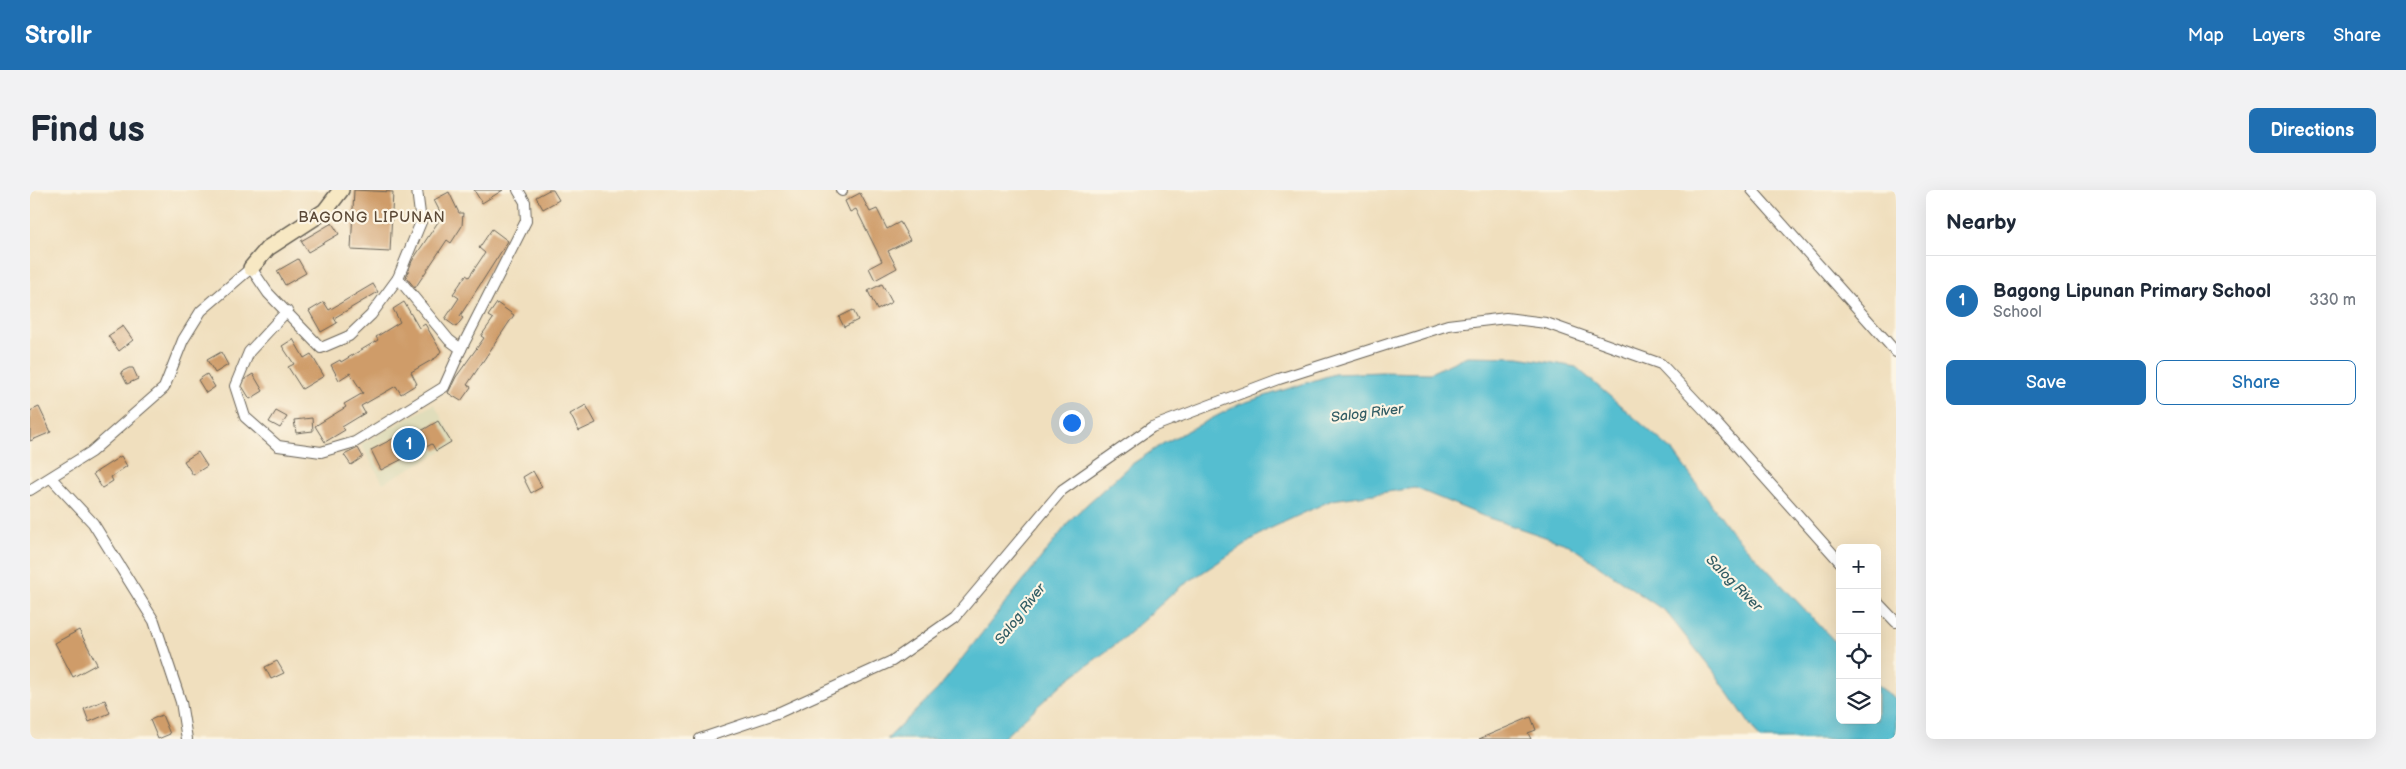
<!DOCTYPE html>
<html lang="en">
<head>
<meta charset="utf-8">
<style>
  :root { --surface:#fff; --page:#f2f2f3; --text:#1f2937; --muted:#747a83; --line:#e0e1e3; --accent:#1f6fb2 }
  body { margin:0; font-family:"Balsamiq Sans",sans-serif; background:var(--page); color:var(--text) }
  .controls { position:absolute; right:15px; bottom:15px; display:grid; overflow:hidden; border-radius:8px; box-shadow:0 5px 20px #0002 }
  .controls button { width:45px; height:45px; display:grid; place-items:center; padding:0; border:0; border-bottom:1px solid var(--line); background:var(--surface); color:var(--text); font:25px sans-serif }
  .you { position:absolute; left:1041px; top:232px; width:18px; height:18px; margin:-12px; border:4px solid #fff; border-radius:50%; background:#1a73e8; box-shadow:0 0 0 8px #1a73e833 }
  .badge { display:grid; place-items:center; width:32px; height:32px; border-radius:50%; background:var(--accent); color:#fff; font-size:16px; font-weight:700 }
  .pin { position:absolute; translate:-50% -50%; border:2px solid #fff; box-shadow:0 1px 5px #0006 }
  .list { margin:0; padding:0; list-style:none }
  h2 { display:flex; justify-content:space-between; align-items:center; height:65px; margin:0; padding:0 20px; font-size:21px }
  h2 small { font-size:16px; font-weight:400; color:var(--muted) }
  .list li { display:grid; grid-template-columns:32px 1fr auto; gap:15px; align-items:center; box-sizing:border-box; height:90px; padding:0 20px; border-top:1px solid var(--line) }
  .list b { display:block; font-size:19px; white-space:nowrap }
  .list p { margin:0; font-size:16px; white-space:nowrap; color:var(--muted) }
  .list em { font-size:16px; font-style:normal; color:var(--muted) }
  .actions { display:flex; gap:10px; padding:15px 20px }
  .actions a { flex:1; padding:11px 0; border:1px solid var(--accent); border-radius:8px; text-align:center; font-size:18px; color:var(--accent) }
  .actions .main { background:var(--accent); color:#fff }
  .icon { flex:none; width:28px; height:28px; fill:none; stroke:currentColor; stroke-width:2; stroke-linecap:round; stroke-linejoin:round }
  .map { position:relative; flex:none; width:1866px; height:549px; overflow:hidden; border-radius:8px }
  header { display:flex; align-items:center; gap:30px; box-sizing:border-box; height:70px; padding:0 25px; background:var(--accent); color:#fff }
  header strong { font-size:24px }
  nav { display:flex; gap:28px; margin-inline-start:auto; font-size:18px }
  .intro { display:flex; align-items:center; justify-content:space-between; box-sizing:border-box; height:120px; padding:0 30px }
  h1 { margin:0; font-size:35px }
  .button { padding:12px 22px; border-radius:8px; background:var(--accent); color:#fff; font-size:18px; font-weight:700 }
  main { display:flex; gap:30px; padding:0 30px }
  aside { flex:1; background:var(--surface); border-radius:8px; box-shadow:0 5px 20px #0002 }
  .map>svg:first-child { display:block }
  .built { fill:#e0ddbb }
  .water { fill:#54bed0; stroke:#386d76 }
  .building { fill:#cf9c69 }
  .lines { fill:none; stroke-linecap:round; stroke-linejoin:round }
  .street-casing { stroke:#666055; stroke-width:12 }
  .secondary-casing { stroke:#666055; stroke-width:18 }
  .street { stroke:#fff; stroke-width:10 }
  .secondary { stroke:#f7e8c3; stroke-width:15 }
  .labels { text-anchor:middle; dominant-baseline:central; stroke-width:4.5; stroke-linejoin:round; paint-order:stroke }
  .water-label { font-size:14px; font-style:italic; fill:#325d64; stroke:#fcf5e5 }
  .quarter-label { font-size:15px; letter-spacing:1px; fill:#5b4937; stroke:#fcf5e5 }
</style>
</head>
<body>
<header>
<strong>Strollr</strong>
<nav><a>Map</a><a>Layers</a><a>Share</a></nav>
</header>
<div class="intro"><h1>Find us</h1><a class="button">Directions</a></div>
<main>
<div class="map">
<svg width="1866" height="549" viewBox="0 0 1866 549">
  <rect width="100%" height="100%" fill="#fcf5e5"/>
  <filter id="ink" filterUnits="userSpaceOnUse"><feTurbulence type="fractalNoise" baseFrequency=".02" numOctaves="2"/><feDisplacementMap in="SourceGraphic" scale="10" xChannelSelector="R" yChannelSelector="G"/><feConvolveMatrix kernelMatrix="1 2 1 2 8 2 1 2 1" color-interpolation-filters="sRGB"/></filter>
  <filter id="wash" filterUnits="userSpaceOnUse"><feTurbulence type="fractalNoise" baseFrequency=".0096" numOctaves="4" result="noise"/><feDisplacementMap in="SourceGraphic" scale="20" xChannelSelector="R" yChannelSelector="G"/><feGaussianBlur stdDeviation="1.12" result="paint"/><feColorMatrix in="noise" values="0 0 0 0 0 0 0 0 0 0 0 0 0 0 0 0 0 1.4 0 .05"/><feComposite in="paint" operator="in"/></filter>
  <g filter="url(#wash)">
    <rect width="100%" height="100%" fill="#f0dfbe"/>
    <path class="built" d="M 404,214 L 426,253 L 353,293 L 331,254 Z"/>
    <path class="water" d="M 1437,166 L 1489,167 L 1546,177 L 1643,261 L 1699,339 L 1810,457 L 1810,530 L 1847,530 L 1847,495 L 1866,509 L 1866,549 L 1730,549 L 1684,482 L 1636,422 L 1539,355 L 1453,326 L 1385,298 L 1302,310 L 1237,340 L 1149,398 L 1089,452 L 1033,493 L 972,549 L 857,549 L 908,499 L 1043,327 L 1099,276 L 1134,253 L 1210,214 L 1304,184 L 1351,182 L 1400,183 Z"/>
    <g id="blocks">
      <g class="building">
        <path d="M 324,0 L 363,2 L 360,62 L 321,60 Z"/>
        <path d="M 444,0 L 473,0 L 452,13 Z"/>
        <path d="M 519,0 L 523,0 L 529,10 L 513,19 L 506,7 Z"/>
        <path d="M 419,2 L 429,23 L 433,23 L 432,36 L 421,53 L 417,50 L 385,98 L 376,87 L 382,71 L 412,26 L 404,10 Z"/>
        <path d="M 830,3 L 840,22 L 847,19 L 857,39 L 870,32 L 880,50 L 858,61 L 867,78 L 845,90 L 839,78 L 852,71 L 826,19 L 820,22 L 815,11 Z"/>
        <path d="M 302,33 L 309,44 L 278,62 L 271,51 Z"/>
        <path d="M 462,39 L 478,51 L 430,126 L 433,128 L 426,137 L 415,129 L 429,108 L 423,104 L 436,85 L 439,87 L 455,63 L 449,58 Z"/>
        <path d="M 268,69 L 276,83 L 255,95 L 247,81 Z"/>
        <path d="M 343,94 L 348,102 L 304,128 L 307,133 L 291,142 L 279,121 L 294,112 L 299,120 Z"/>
        <path d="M 852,94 L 862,112 L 847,120 L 838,101 Z"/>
        <path d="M 374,112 L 389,138 L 395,134 L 411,161 L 407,167 L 381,182 L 387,194 L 371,204 L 366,196 L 331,216 L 335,223 L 312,237 L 315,240 L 295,252 L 285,236 L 316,217 L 314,214 L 333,203 L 320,183 L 309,190 L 301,175 L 310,170 L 311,172 L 348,150 L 346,147 L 370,132 L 363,119 Z"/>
        <path d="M 467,113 L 484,125 L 437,195 L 441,197 L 431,211 L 418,203 L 426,187 L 454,148 L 451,146 L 463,129 L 458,126 Z"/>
        <path d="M 823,120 L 828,130 L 814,137 L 809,127 Z"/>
        <path d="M 93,136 L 103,150 L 89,161 L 78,146 Z"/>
        <path d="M 263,149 L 274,168 L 281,164 L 294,186 L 272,199 L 258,177 L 264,174 L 252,156 Z"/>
        <path d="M 191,162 L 198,175 L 185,183 L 177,170 Z"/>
        <path d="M 99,178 L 103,178 L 108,189 L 97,194 L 91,182 Z"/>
        <path d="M 177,184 L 185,197 L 176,203 L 168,190 Z"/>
        <path d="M 223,184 L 233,201 L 220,209 L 212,196 L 215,189 Z"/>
        <path d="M 556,215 L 566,233 L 549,241 L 540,224 Z"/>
        <path d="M 9,217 L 21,242 L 0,251 L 0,221 Z"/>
        <path d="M 246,221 L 257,227 L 250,238 L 239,232 Z"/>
        <path d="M 282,228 L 283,241 L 266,243 L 264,230 Z"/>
        <path d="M 408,231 L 421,252 L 406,261 L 402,254 L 351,280 L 341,260 L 380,240 L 383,246 Z"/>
        <path d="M 328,258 L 333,267 L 321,275 L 314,265 Z"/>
        <path d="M 168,262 L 177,276 L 163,285 L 154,271 Z"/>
        <path d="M 91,266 L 97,276 L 81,287 L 83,291 L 72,298 L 63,284 Z"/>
        <path d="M 503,281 L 512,297 L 501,303 L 493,287 Z"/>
        <path d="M 49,440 L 67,474 L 43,487 L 25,453 Z"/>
        <path d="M 247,471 L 254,483 L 241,489 L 235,477 Z"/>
        <path d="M 75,510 L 80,523 L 59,532 L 54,519 Z"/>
        <path d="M 132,525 L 140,544 L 128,549 L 120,530 Z"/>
        <path d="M 1501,527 L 1506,540 L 1498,543 L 1501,549 L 1449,549 Z"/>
      </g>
    </g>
  </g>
  <g filter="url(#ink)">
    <use href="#blocks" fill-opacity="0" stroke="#666055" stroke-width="1"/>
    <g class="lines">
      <g class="street-casing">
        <g id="street">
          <path d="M 811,0 L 812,1"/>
          <path d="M 1722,0 L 1866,162"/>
          <path d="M 368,88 L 391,32 L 387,0"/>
          <path d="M 257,121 L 219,162 L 205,196 L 215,227 L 248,256 L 291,262 L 325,252 L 414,197 L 431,159"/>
          <path d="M 21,288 L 63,333 L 124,431 L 151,512 L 157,549"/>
          <path d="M 0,300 L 61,262 L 134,198 L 153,150 L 171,121 L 221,78 L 238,103 L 291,158 L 319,146 L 341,125 L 368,88 L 419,150 L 431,159 L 496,31 L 495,12 L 488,0"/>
          <path d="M 1847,412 L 1866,432"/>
          <path d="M 670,549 L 750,522 L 862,471 L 925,427 L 1032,300 L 1122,237 L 1249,189 L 1418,135 L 1476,128 L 1516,133 L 1631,174 L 1679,225 L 1810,372"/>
        </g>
      </g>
      <g class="secondary-casing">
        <path id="secondary" d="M 221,78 L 238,58 L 295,21 L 311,0"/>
      </g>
      <use href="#street" class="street"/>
      <use href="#secondary" class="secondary"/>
    </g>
  </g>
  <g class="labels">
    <g class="water-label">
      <text transform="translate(1337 223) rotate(-7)">Salog River</text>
      <text transform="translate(1704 393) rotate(45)">Salog River</text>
      <text transform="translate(990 424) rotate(-52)">Salog River</text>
    </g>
    <g class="quarter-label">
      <text x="342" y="27">BAGONG LIPUNAN</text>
    </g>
  </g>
</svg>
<div class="controls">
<button>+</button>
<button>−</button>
<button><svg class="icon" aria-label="locate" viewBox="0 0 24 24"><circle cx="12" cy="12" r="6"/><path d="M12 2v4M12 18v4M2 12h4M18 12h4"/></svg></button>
<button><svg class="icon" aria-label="layers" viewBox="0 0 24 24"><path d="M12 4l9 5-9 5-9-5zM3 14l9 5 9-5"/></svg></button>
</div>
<div class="you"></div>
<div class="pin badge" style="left:379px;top:254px">1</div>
</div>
<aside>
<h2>Nearby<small></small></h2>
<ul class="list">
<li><span class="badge">1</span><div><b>Bagong Lipunan Primary School</b><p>School</p></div><em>330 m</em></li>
</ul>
<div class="actions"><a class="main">Save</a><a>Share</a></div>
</aside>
</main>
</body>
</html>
